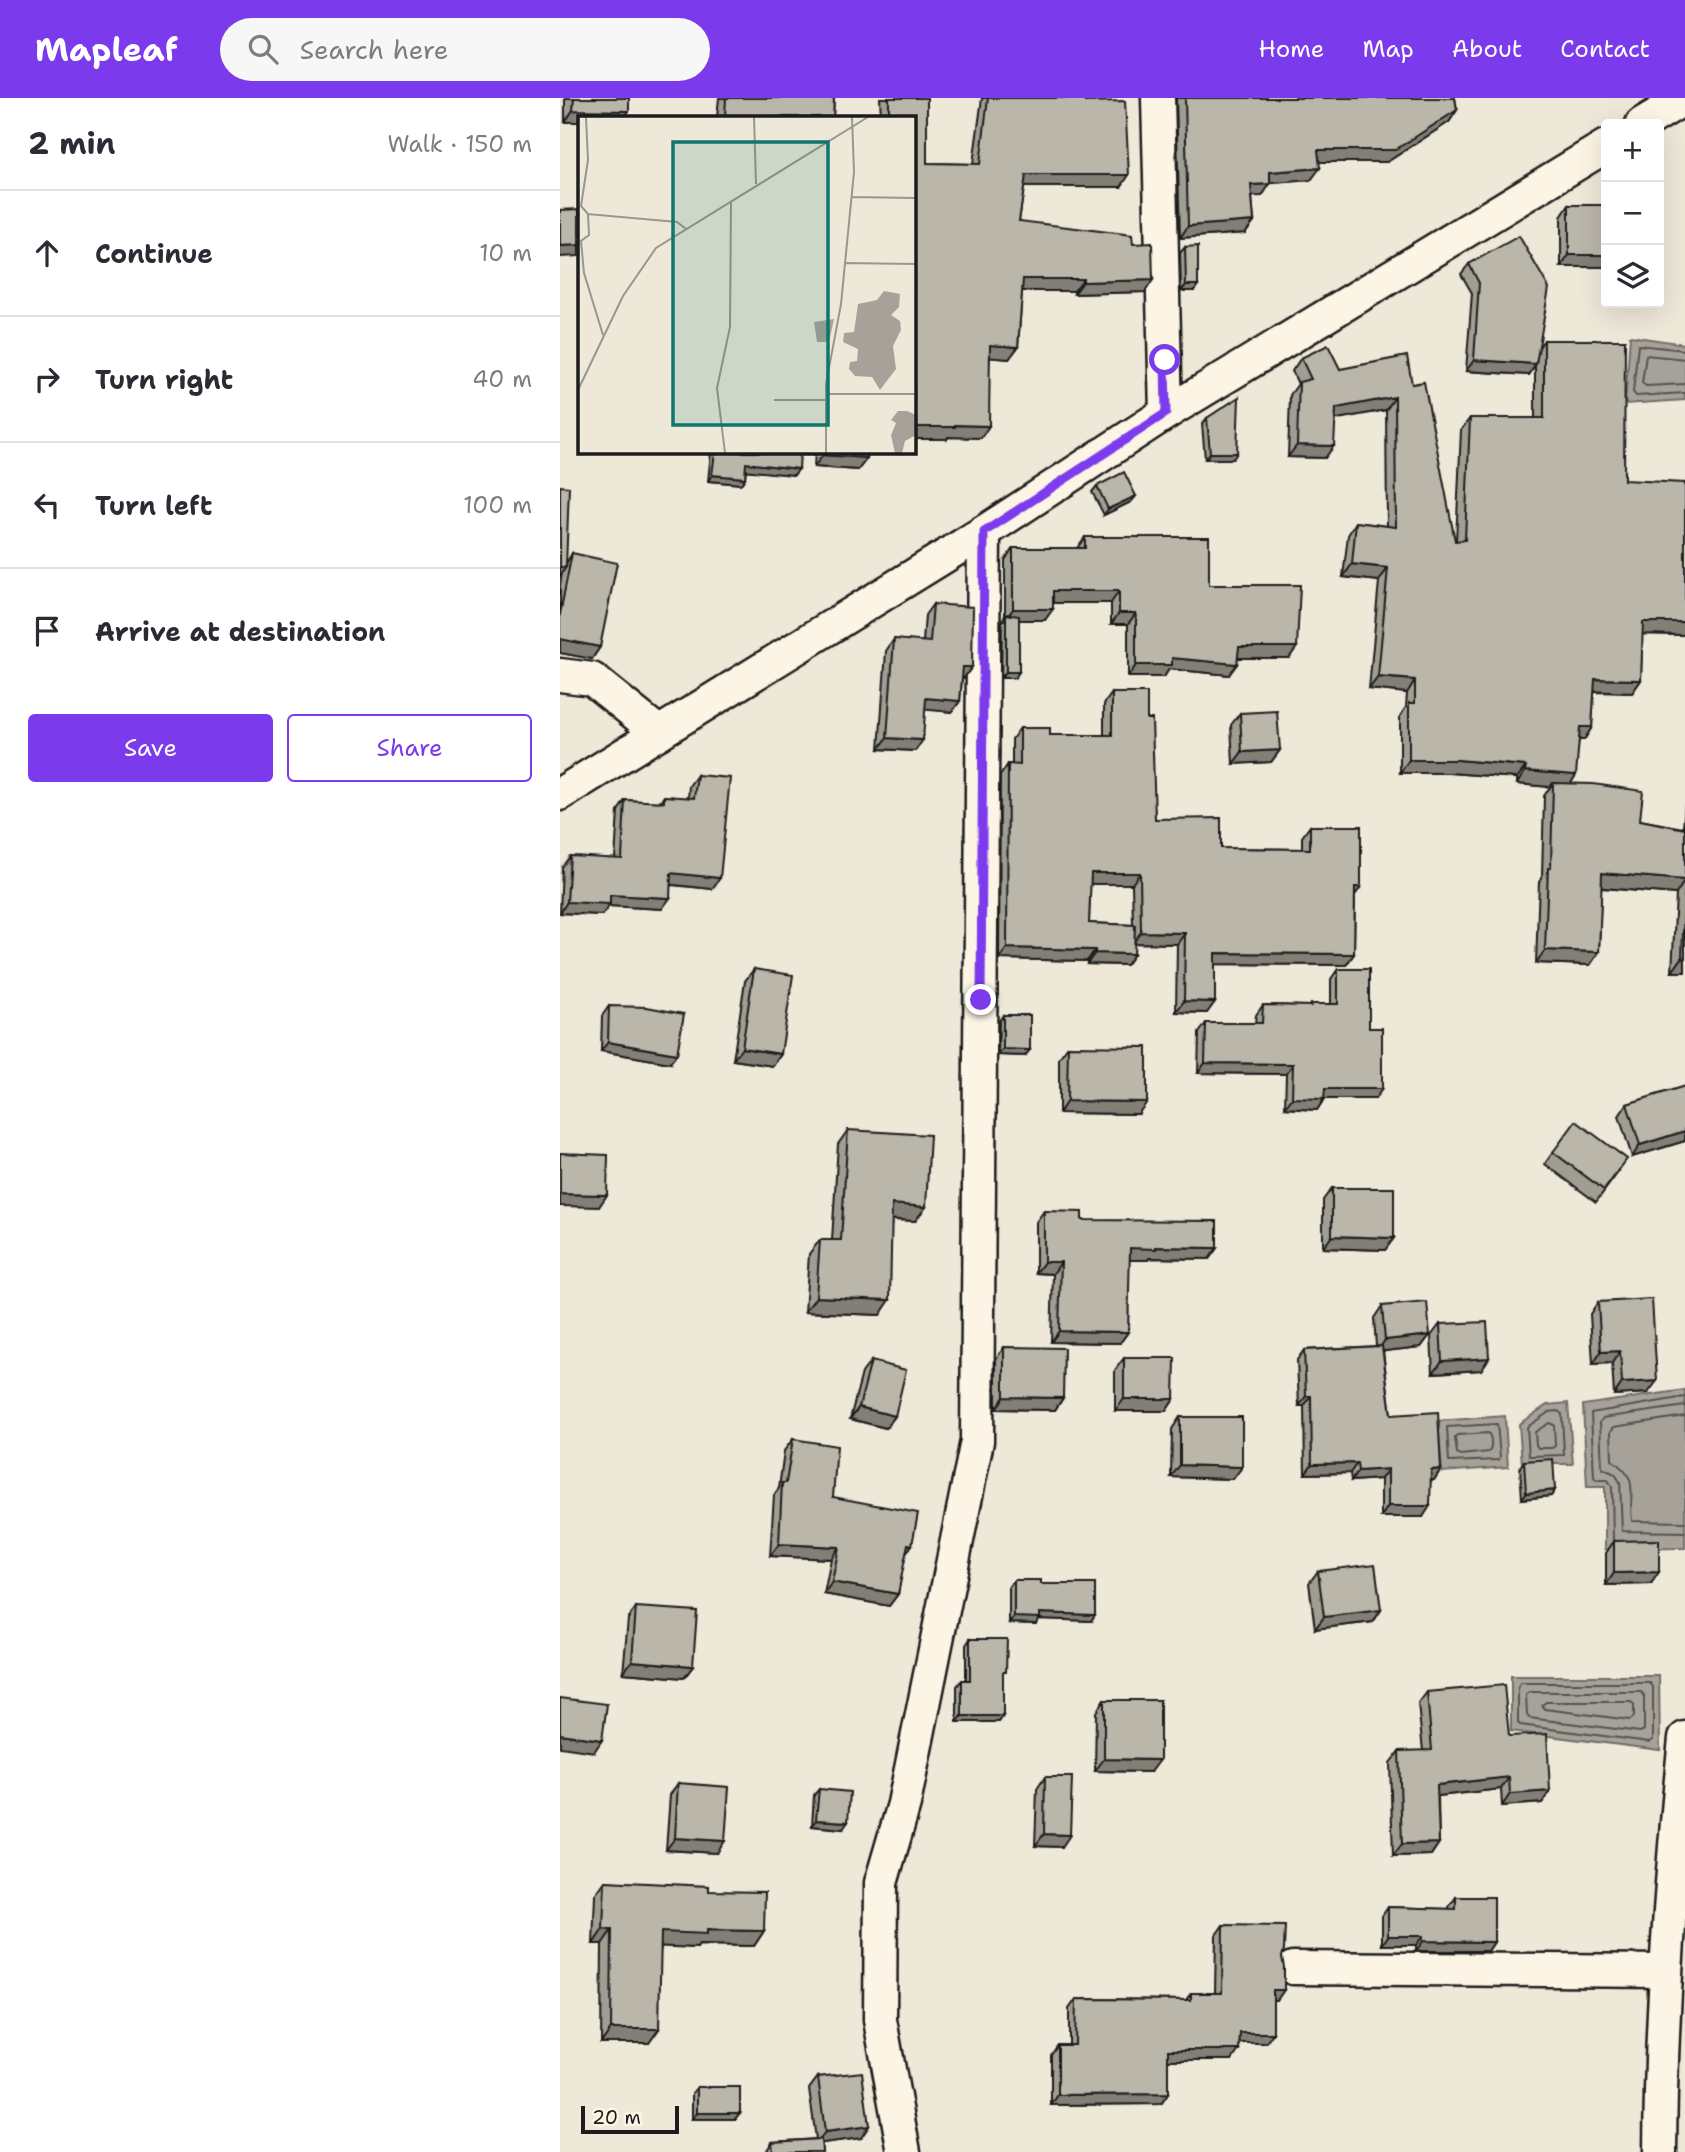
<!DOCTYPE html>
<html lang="en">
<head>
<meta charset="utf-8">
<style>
  :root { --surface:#fff; --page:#f7f7f7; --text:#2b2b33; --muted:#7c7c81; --line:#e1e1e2; --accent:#7c3aed }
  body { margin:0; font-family:"Shantell Sans",sans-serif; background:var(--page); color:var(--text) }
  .controls { position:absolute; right:21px; top:21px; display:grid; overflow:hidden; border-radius:7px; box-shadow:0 7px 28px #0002 }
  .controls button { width:63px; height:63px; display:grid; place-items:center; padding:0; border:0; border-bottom:2px solid var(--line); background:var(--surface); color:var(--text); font:35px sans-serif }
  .scale { position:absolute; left:21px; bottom:18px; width:98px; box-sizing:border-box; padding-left:7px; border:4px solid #1c1c1c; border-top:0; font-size:19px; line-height:24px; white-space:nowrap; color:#1c1c1c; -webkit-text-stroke:5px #fcf5e5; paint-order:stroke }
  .stop { position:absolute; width:21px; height:21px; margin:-16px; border:5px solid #7c3aed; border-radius:50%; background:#fff }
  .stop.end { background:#7c3aed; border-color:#fff; box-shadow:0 2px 7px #0008 }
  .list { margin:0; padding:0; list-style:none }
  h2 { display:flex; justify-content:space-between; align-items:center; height:91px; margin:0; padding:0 28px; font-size:30px }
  h2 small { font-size:23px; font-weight:400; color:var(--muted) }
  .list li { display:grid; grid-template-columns:46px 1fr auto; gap:21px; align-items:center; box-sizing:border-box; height:126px; padding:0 28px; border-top:2px solid var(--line) }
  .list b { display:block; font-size:26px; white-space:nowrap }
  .list em { font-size:23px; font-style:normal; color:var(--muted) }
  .actions { display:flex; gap:14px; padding:21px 28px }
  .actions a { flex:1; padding:16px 0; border:2px solid var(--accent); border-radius:7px; text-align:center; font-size:24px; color:var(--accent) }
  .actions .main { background:var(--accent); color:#fff }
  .icon { flex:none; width:38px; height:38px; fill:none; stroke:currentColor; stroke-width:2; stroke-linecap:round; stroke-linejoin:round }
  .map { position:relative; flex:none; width:1125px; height:2054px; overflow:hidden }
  header { display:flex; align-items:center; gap:42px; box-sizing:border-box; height:98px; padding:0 35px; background:var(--accent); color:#fff }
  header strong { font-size:33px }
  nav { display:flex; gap:38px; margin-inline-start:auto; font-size:24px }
  .search { width:490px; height:63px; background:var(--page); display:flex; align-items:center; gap:18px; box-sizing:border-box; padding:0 24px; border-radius:38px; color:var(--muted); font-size:26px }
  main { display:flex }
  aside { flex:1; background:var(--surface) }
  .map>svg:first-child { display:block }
  .water { fill:#a7a299; stroke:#6f6c67; stroke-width:2 }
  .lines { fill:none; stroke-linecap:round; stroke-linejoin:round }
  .shore { stroke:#54524e; stroke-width:2 }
  .minor-casing { stroke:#1c1c1c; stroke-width:37 }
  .minor { stroke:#fcf5e5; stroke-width:32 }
  .wall { fill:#a09d92; stroke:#1c1c1c; stroke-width:2; fill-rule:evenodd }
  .shaded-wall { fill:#827f77; stroke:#1c1c1c; stroke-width:2 }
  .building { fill:#bab6aa; stroke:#1c1c1c; stroke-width:2 }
  .route { stroke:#7c3aed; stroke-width:9 }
  .inset-road { fill:none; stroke:#9a968d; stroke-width:2 }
  .view { fill:#0f766e; fill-opacity:0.15; stroke:#0f766e; stroke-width:3.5 }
  .inset-edge { fill:none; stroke:#1c1c1c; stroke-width:3.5 }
</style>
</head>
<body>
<header>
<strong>Mapleaf</strong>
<div class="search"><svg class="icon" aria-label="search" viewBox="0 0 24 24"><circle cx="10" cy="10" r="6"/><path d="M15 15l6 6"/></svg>Search here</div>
<nav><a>Home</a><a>Map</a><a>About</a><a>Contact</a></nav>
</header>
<main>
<aside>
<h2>2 min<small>Walk · 150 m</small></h2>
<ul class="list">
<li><svg class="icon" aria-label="ahead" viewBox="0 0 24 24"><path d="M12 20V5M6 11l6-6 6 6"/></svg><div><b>Continue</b></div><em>10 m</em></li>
<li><svg class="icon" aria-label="right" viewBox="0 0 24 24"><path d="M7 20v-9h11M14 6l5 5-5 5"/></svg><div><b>Turn right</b></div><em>40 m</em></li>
<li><svg class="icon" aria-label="left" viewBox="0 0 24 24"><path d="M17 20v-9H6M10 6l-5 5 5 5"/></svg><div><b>Turn left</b></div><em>100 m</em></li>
<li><svg class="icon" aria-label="arrive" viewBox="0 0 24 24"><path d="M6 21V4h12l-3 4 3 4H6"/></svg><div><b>Arrive at destination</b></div></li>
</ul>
<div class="actions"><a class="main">Save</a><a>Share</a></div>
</aside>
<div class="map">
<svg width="1125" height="2054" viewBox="0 0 1125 2054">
  <rect width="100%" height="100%" fill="#eee8d9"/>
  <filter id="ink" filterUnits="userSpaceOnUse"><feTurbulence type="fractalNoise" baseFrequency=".0143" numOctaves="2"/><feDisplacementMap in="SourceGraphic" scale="14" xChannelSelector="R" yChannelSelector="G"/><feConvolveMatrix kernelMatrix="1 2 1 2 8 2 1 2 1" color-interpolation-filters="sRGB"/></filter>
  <g filter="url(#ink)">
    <g class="water">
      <path d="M 1070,238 L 1125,246 L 1125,302 L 1065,306 Z"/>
      <path d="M 1125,1292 L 1125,1450 L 1045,1451 L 1045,1389 L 1027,1389 L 1023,1307 Z"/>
      <path d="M 1008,1305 L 1013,1366 L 962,1366 L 959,1326 L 987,1307 Z"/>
      <path d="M 945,1318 L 948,1369 L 882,1374 L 878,1323 Z"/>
      <path d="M 951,1578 L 1099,1578 L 1100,1652 L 951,1633 Z"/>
    </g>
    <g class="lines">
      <g class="shore">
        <path d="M 1125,252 L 1078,247 L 1073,294 L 1076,298 L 1125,295"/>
        <path d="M 1125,261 L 1086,257 L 1082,285 L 1086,288 L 1125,286"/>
        <path d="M 1125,1308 L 1043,1320 L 1040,1324 L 1042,1370 L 1055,1376 L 1060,1384 L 1062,1433 L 1125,1434"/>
        <path d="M 998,1313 L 1002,1316 L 1004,1357 L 969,1358 L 967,1329 L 989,1314 Z"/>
        <path d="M 1125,1318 L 1054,1329 L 1051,1333 L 1052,1362 C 1081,1382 1068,1393 1072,1423 L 1125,1424"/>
        <path d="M 989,1325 L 994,1327 L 995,1348 L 992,1350 L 978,1350 L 976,1347 L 975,1334 Z"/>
        <path d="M 937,1326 L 940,1359 L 939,1362 L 889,1364 L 887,1329 Z"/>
        <path d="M 928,1335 C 932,1339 932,1350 929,1354 L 900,1357 L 897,1355 L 895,1340 L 897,1337 Z"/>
        <path d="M 1053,1442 L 1052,1389 L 1048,1382 L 1036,1382 L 1034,1379 L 1031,1315 L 1125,1299"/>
        <path d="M 961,1585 L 1090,1585 L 1093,1589 L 1093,1642 L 1089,1644 L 960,1627 L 958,1625 L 958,1589 Z"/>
        <path d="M 970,1594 L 1081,1594 L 1084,1597 L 1084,1632 L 1080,1634 L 969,1620 L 967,1617 L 966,1597 Z"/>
        <path d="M 986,1604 L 1071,1604 L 1074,1607 L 1074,1619 L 1070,1622 L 985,1611 L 982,1607 Z"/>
      </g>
      <g class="minor-casing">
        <g id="minor">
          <path d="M 598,0 L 606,315"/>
          <path d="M 1082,26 L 1125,0"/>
          <path d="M 0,577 L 32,581 L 99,635"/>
          <path d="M 0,696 L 424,434 L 606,315 L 1046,48"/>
          <path d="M 733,1870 L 1105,1873"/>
          <path d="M 344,2054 L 320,1922 L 321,1785 L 344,1706 L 417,1343 L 424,434"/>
          <path d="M 1100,2054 C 1101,1915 1111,1778 1125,1640"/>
        </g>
      </g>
      <use href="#minor" class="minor"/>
    </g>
    <g class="wall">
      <path d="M 5,0 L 69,0 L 19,19 L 19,24 L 5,24 Z"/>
      <path d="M 159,0 L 274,0 L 273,19 L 301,19 L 157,19 Z"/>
      <path d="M 320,0 L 367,0 L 367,65 L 413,66 L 422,0 L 525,0 L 525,4 L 561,89 L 464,89 L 459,123 L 573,146 L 585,194 L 514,196 L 514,193 L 462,193 L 458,249 L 449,261 L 430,259 L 421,340 L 388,339 L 387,341 L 321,19 Z"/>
      <path d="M 616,0 L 895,0 L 897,12 L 889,24 L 827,64 L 759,64 L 751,82 L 710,85 L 702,98 L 692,98 L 694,123 L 685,135 L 620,140 Z"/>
      <path d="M 1009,107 L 1046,169 L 1001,169 L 1001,119 Z"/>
      <path d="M 625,149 L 634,193 L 621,193 L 620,155 Z"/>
      <path d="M 909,166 L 979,249 L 984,242 L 1064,382 L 1125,537 L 1082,536 L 1081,582 L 1072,595 L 1034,594 L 1032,629 L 1024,642 L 1019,642 L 1010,686 L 1080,722 L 1123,730 L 1125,705 L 1125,874 L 1112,874 L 1116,796 L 1041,790 L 1039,854 L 1030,867 L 976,865 L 979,784 L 982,779 L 984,698 L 990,689 L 957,686 L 957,680 L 889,675 L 840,675 L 840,618 L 846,609 L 847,595 L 809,591 L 819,483 L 783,479 L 788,437 L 796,424 L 827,428 L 826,312 L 775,321 L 765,360 L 728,359 L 730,297 L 738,286 L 732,273 L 741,260 L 780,271 L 852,286 L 895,443 L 896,443 L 901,332 L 910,320 L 975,320 L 975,268 L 969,277 L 906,273 L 912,195 L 901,176 Z"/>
      <path d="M 647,320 L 673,361 L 645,361 L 642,326 Z"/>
      <path d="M 151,354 L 240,354 L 234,377 L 186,372 L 185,380 L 181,386 L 148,383 Z"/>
      <path d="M 255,354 L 346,354 L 345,354 L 307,355 L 307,360 L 298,372 L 254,369 Z"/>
      <path d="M 537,388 L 576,398 L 571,404 L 544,417 L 532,394 Z"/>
      <path d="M 525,439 L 649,487 L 729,560 L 678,560 L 669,577 L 609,571 L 604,579 L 568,579 L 568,526 L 551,526 L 551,505 L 493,505 L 485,522 L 459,522 L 455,580 L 441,580 L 442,523 L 445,517 L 445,462 L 453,450 L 517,450 Z"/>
      <path d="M 12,455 L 40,549 L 32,561 L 0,555 L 0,487 L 2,475 L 7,464 Z"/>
      <path d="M 373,506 L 404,580 L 402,580 L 400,603 L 392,614 L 365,611 L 355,653 L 319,651 L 326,553 L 334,541 L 363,544 L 365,517 Z"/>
      <path d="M 552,595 L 587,621 L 595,721 L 661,750 L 742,751 L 742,739 L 750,728 L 795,798 L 794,856 L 786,867 L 655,866 L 647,915 L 616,914 L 617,846 L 574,845 L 574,856 L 566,867 L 527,866 L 527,863 L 439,861 L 440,678 L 448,666 L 452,667 L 452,641 L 460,630 L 490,637 L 544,637 L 544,606 ZM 530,786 L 572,786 L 573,827 L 529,825 Z"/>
      <path d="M 680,615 L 720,652 L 711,664 L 673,666 L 671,627 Z"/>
      <path d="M 137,677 L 152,791 L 111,787 L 102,811 L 49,808 L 42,817 L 0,815 L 2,769 L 10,758 L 55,761 L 58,713 L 65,702 L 100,704 L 104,698 L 128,700 L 129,688 Z"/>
      <path d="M 194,871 L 221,956 L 213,968 L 173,962 L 185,883 Z"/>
      <path d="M 778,871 L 809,930 L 815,1001 L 764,1001 L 757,1012 L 725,1010 L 726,976 L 638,975 L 639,935 L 646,925 L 695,925 L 696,917 L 703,907 L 750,908 L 751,906 L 771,906 L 771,881 Z"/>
      <path d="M 49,908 L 110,965 L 41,953 L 42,918 Z"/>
      <path d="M 443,917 L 465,958 L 438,957 L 439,923 Z"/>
      <path d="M 508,948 L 578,1016 L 499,1015 L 499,960 Z"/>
      <path d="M 1125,988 L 1125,1043 L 1072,1059 L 1059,1018 L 1067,1006 Z"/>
      <path d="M 288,1032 L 355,1123 L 332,1122 L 320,1217 L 245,1214 L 249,1156 L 260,1142 L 272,1142 L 278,1046 Z"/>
      <path d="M 993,1054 L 1059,1073 L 1036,1104 L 985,1066 Z"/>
      <path d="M 772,1090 L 834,1140 L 825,1152 L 763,1150 L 763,1102 Z"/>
      <path d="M 484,1113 L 522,1122 L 657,1150 L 649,1161 L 589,1160 L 588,1162 L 569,1162 L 568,1234 L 560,1245 L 491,1244 L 493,1176 L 476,1175 L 476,1124 Z"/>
      <path d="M 1038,1204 L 1088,1295 L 1054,1297 L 1052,1265 L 1033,1266 L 1030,1216 Z"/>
      <path d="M 822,1208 L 870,1237 L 861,1249 L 823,1253 L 831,1317 L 881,1371 L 874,1382 L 871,1382 L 863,1419 L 821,1419 L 821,1381 L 791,1383 L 790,1375 L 745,1376 L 744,1308 L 739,1308 L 737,1262 L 744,1252 L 816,1248 L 814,1220 Z"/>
      <path d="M 880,1226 L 929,1260 L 921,1272 L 873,1275 L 871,1238 Z"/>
      <path d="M 444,1249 L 503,1300 L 495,1312 L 436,1311 L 436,1261 Z"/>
      <path d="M 564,1260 L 614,1301 L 606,1313 L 555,1313 L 555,1272 Z"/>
      <path d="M 311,1263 L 335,1318 L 326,1330 L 290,1321 L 302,1275 Z"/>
      <path d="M 620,1319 L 682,1369 L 673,1381 L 611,1379 L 612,1331 Z"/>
      <path d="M 233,1341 L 273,1399 L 345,1456 L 338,1496 L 329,1508 L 264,1496 L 271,1461 L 210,1458 L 214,1397 L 219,1390 L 224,1353 Z"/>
      <path d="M 964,1363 L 995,1392 L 991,1398 L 962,1401 L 960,1369 Z"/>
      <path d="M 1054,1443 L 1091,1486 L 1046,1487 L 1046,1455 Z"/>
      <path d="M 758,1473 L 821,1512 L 813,1524 L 755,1531 L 749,1485 Z"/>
      <path d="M 454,1482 L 481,1486 L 531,1523 L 479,1521 L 476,1526 L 449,1525 L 449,1488 Z"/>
      <path d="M 76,1509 L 133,1568 L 124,1580 L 63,1575 L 68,1521 Z"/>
      <path d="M 410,1541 L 443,1578 L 443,1618 L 439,1624 L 397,1624 L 397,1588 L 402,1582 L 406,1582 L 406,1547 Z"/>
      <path d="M 867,1594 L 949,1638 L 990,1693 L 982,1705 L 942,1708 L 941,1691 L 878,1698 L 879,1745 L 871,1757 L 833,1758 L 830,1665 L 839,1653 L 863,1653 L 858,1606 Z"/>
      <path d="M 544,1602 L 591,1674 L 535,1673 L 536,1614 Z"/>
      <path d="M 485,1679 L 502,1749 L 475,1748 L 477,1691 Z"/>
      <path d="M 118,1685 L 157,1755 L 106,1752 L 110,1697 Z"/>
      <path d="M 259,1691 L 283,1731 L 252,1728 L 254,1697 Z"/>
      <path d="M 45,1783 L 149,1793 L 204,1833 L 194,1848 L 139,1847 L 137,1850 L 101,1848 L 89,1945 L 41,1945 L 42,1846 L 33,1846 L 35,1797 Z"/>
      <path d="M 896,1799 L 934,1844 L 928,1853 L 856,1853 L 856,1847 L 822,1847 L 822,1818 L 828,1809 L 889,1811 L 889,1809 Z"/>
      <path d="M 663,1827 L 722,1859 L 717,1902 L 713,1902 L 706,1945 L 679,1945 L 672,1962 L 608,1962 L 608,1996 L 601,2006 L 491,2007 L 491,1957 L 498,1947 L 509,1947 L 509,1911 L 516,1901 L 626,1902 L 631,1895 L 655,1895 L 656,1837 Z"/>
      <path d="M 258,1979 L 301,2040 L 261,2045 L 262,2054 L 206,2054 L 212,2044 L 256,2041 L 249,1991 Z"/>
      <path d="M 137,1989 L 175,2021 L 132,2021 L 132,1995 Z"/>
    </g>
    <g class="shaded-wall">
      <path d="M 13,12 L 69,13 L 65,19 L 19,19 L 19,24 L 5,24 Z"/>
      <path d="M 897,12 L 889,24 L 827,64 L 750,64 L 758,52 Z"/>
      <path d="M 760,70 L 751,82 L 701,86 L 710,74 Z"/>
      <path d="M 466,77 L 569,77 L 561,89 L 457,89 Z"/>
      <path d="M 710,86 L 702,98 L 682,99 L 691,87 Z"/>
      <path d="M 694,123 L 685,135 L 620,140 L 628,128 Z"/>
      <path d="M 19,147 L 19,158 L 0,159 L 0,148 Z"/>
      <path d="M 1009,157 L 1046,157 L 1046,169 L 1001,169 Z"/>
      <path d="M 463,181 L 523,181 L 514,193 L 454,193 Z"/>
      <path d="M 593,182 L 585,194 L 514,196 L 523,184 Z"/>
      <path d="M 626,187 L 638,187 L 634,193 L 621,193 Z"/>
      <path d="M 430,247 L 458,249 L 449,261 L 422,259 Z"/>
      <path d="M 914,262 L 976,266 L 969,277 L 906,273 Z"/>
      <path d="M 835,299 L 826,312 L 767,323 L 776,310 Z"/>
      <path d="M 395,327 L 429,328 L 421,340 L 388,339 L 387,341 L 354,341 L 354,329 Z"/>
      <path d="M 737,347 L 774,348 L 765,360 L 728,359 Z"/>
      <path d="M 650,355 L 677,355 L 673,361 L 645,361 Z"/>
      <path d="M 263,357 L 307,360 L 298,372 L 254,369 Z"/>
      <path d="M 186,365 L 239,371 L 234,377 L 182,372 Z"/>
      <path d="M 152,377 L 185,380 L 181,386 L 148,383 Z"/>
      <path d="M 576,398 L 571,404 L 544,417 L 548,411 Z"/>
      <path d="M 792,466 L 828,470 L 819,483 L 783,479 Z"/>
      <path d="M 0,469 L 6,469 L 0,478 Z"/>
      <path d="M 493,493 L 559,493 L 551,505 L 485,505 Z"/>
      <path d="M 453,511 L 493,511 L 485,522 L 445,522 Z"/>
      <path d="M 559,515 L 576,515 L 568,526 L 551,526 Z"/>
      <path d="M 1083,524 L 1125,524 L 1125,537 L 1074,536 Z"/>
      <path d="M 0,541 L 40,549 L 32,561 L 0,555 Z"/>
      <path d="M 679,549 L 737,549 L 729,560 L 671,560 Z"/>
      <path d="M 612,560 L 677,566 L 669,577 L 609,571 L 604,579 L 568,579 L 576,567 Z"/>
      <path d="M 403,569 L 412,569 L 404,580 L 395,580 Z"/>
      <path d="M 446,574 L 459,574 L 455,580 L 441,580 Z"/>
      <path d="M 818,579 L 855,582 L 847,595 L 809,591 Z"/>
      <path d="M 1035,581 L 1081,582 L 1072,595 L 1026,593 Z"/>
      <path d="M 366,600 L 400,603 L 392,614 L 358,611 Z"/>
      <path d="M 1020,629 L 1032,629 L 1024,642 L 1011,641 Z"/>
      <path d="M 327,640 L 363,642 L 355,653 L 319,651 Z"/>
      <path d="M 720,652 L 711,664 L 673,666 L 682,654 Z"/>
      <path d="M 849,662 L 898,662 L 966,668 L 957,680 L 889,675 L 840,675 Z"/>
      <path d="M 965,673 L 1016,677 L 1008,690 L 993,685 L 990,689 L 957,686 Z"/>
      <path d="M 111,775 L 160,780 L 152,791 L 104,786 Z"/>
      <path d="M 531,775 L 580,775 L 572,786 L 523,786 Z"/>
      <path d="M 1042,775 L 1125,782 L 1116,796 L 1032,789 Z"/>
      <path d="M 795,789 L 801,789 L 793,800 Z"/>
      <path d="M 50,797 L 110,800 L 102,811 L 49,808 L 42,817 L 0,815 L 7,804 Z"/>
      <path d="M 581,834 L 625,835 L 617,846 L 573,845 Z"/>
      <path d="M 447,850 L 535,852 L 527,863 L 439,861 Z"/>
      <path d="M 985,852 L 1039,854 L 1030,867 L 976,865 Z"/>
      <path d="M 535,855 L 574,856 L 566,867 L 527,866 Z"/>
      <path d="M 655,855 L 794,856 L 786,867 L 647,866 Z"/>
      <path d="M 1122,860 L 1125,861 L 1125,874 L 1112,874 Z"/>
      <path d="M 624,903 L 655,904 L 647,915 L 616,914 Z"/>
      <path d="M 48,944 L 117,956 L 110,965 L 41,953 Z"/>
      <path d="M 182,950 L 221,956 L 213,968 L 173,962 Z"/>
      <path d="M 443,951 L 470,952 L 465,958 L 438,957 Z"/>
      <path d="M 645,965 L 733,966 L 726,976 L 638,975 Z"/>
      <path d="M 765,991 L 822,991 L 815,1001 L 764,1001 L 757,1012 L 725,1010 L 732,1000 Z"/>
      <path d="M 507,1003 L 587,1004 L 578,1016 L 499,1015 Z"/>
      <path d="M 1125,1033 L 1125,1043 L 1072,1059 L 1080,1047 Z"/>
      <path d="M 0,1096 L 47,1097 L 39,1109 L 0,1108 Z"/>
      <path d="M 332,1106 L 366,1109 L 355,1123 L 322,1121 Z"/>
      <path d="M 772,1138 L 834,1140 L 825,1152 L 763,1150 Z"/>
      <path d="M 596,1149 L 657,1150 L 649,1161 L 589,1160 L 588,1162 L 562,1162 L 570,1150 Z"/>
      <path d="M 484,1164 L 501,1164 L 493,1176 L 476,1175 Z"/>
      <path d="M 256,1199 L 330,1202 L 320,1217 L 245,1214 Z"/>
      <path d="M 499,1233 L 568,1234 L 560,1245 L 491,1244 Z"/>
      <path d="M 870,1237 L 861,1249 L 817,1254 L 825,1242 Z"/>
      <path d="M 1060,1253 L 1052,1265 L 1033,1266 L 1041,1254 Z"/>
      <path d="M 929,1260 L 921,1272 L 873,1275 L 882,1263 Z"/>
      <path d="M 1097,1283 L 1088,1295 L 1054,1297 L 1062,1285 Z"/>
      <path d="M 746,1298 L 751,1298 L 744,1308 L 739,1308 Z"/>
      <path d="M 444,1299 L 503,1300 L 495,1312 L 436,1311 Z"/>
      <path d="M 564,1301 L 614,1301 L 606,1313 L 555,1313 Z"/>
      <path d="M 299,1309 L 335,1318 L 326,1330 L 290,1321 Z"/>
      <path d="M 797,1365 L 790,1375 L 745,1376 L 752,1366 Z"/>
      <path d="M 620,1367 L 682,1369 L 673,1381 L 611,1379 Z"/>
      <path d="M 828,1371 L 821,1381 L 791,1383 L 798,1373 Z"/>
      <path d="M 881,1371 L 874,1382 L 864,1382 L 871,1372 Z"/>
      <path d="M 995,1392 L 991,1398 L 962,1401 L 966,1395 Z"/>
      <path d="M 828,1408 L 870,1408 L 863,1419 L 821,1419 Z"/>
      <path d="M 219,1446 L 279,1449 L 271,1461 L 210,1458 Z"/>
      <path d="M 348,1446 L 352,1447 L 344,1459 Z"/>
      <path d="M 1099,1474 L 1091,1486 L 1046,1487 L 1054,1475 Z"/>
      <path d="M 272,1484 L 338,1496 L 329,1508 L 264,1496 Z"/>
      <path d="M 821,1512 L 813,1524 L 755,1531 L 764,1519 Z"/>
      <path d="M 480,1515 L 535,1517 L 531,1523 L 479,1521 L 476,1526 L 449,1525 L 454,1519 Z"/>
      <path d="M 72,1563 L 133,1568 L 124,1580 L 63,1575 Z"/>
      <path d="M 402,1618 L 443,1618 L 439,1624 L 397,1624 Z"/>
      <path d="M 0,1636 L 42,1642 L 34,1654 L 0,1649 Z"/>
      <path d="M 544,1661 L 600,1662 L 591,1674 L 535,1673 Z"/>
      <path d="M 949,1679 L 941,1691 L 869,1699 L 877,1687 Z"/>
      <path d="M 990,1693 L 982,1705 L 942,1708 L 950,1696 Z"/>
      <path d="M 256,1722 L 288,1724 L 283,1731 L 252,1728 Z"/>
      <path d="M 484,1736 L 510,1737 L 502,1749 L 475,1748 Z"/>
      <path d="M 115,1740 L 165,1743 L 157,1755 L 106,1752 Z"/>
      <path d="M 879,1745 L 871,1757 L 833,1758 L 842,1746 Z"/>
      <path d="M 43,1831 L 52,1832 L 42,1846 L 33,1846 Z"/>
      <path d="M 147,1832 L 204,1833 L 194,1848 L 139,1847 L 137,1850 L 91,1848 L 101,1834 Z"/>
      <path d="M 828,1838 L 863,1838 L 856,1847 L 822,1847 Z"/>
      <path d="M 863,1843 L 934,1844 L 928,1853 L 856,1853 Z"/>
      <path d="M 713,1892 L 724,1892 L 717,1902 L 706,1902 Z"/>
      <path d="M 51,1931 L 99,1931 L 89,1945 L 41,1945 Z"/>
      <path d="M 680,1935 L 713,1935 L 706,1945 L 673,1945 Z"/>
      <path d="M 608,1952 L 679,1952 L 672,1962 L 601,1962 Z"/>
      <path d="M 608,1996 L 601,2006 L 491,2007 L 498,1997 Z"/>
      <path d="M 137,2015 L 180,2015 L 175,2021 L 132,2021 Z"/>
      <path d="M 309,2028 L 301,2040 L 256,2046 L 265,2034 Z"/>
    </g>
    <g class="building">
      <path d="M 14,0 L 69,0 L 69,13 L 13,12 Z"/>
      <path d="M 166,0 L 274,0 L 273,19 L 300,19 L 165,19 Z"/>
      <path d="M 329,0 L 367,0 L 367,65 L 420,66 L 428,0 L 525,0 L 525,4 L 565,3 L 569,77 L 466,77 L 459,123 L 572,137 L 573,146 L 592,145 L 593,182 L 523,184 L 523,181 L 463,181 L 458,249 L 430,247 L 429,328 L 395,327 L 395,329 L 354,329 L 354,19 L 329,19 Z"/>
      <path d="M 625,0 L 895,0 L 897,12 L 835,52 L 758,52 L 760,70 L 710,74 L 710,86 L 691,87 L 694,123 L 628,128 Z"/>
      <rect x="1009" y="107" width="37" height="50"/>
      <path d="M 19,111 L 19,147 L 0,148 L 0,112 Z"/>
      <path d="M 959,138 L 989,190 L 976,266 L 914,262 L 919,185 L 909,166 Z"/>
      <path d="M 638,148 L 638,187 L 626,187 L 625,149 Z"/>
      <path d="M 984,242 L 1065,242 L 1064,382 L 1125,385 L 1125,524 L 1083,524 L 1081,582 L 1035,581 L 1032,629 L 1020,629 L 1016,677 L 965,673 L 966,668 L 898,662 L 849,662 L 849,605 L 855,605 L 855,582 L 818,579 L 828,470 L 792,466 L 796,424 L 836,429 L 835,299 L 776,310 L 774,348 L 737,347 L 739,284 L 751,281 L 741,260 L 768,247 L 780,271 L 847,258 L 852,286 L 864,284 L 895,443 L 905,442 L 910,320 L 984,320 Z"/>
      <path d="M 679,299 L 677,355 L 650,355 L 647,320 Z"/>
      <path d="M 155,354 L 240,354 L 239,371 L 186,365 L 185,380 L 152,377 Z"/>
      <path d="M 263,354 L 307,354 L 307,360 L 263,357 Z"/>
      <path d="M 564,374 L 576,398 L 548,411 L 537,388 Z"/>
      <path d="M 0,388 L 9,389 L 6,469 L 0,469 Z"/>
      <path d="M 525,439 L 649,439 L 649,487 L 740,487 L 737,549 L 679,549 L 677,566 L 612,560 L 612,567 L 576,567 L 576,515 L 559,515 L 559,493 L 493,493 L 493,511 L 453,511 L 453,450 L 525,450 Z"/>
      <path d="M 12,455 L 57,465 L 40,549 L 0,541 L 0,516 Z"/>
      <path d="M 373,506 L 413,509 L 412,569 L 403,569 L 400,603 L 366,600 L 363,642 L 327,640 L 334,541 L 370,544 Z"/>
      <path d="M 446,516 L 459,518 L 459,574 L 446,574 Z"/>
      <path d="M 552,595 L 587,595 L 587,621 L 592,621 L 595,721 L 661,720 L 661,750 L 750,751 L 750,728 L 801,728 L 801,789 L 795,789 L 794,856 L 655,855 L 655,904 L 624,903 L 625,835 L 581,834 L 580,775 L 531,775 L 529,825 L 575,827 L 574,856 L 535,855 L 535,852 L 447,850 L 448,666 L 460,667 L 460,630 L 490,630 L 490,637 L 552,637 Z"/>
      <path d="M 717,613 L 720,652 L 682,654 L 680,615 Z"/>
      <path d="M 137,677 L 170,680 L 160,780 L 111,775 L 110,800 L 50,797 L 50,806 L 7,804 L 10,758 L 62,761 L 65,702 L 104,704 L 104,698 L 134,700 Z"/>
      <path d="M 993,685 L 1033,686 L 1083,693 L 1080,722 L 1125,731 L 1125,782 L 1042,775 L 1039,854 L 985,852 L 988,770 L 991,770 Z"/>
      <path d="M 1125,783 L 1125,861 L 1122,860 Z"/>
      <path d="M 194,871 L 233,877 L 221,956 L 182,950 Z"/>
      <path d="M 778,871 L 809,871 L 809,930 L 822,930 L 822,991 L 765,991 L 764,1001 L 732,1000 L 733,966 L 645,965 L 646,925 L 702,925 L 703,907 L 751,908 L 751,906 L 778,906 Z"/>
      <path d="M 49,908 L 87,909 L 124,916 L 117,956 L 48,944 Z"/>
      <path d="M 443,917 L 470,917 L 470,952 L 443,951 Z"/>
      <path d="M 508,948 L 587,949 L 587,1004 L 507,1003 Z"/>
      <path d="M 1125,988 L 1125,1033 L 1080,1047 L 1067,1006 Z"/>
      <path d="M 1016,1023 L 1067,1061 L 1044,1092 L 993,1054 Z"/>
      <path d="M 288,1032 L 370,1037 L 366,1109 L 332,1106 L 330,1202 L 256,1199 L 260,1142 L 281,1142 Z"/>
      <path d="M 0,1055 L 48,1057 L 47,1097 L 0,1096 Z"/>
      <path d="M 772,1090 L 834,1090 L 834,1140 L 772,1138 Z"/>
      <path d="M 484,1113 L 522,1114 L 522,1122 L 657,1123 L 657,1150 L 596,1149 L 596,1151 L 570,1150 L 568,1234 L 499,1233 L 501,1164 L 484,1164 Z"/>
      <path d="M 1092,1201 L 1097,1283 L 1062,1285 L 1060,1253 L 1041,1254 L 1038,1204 Z"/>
      <path d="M 867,1204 L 870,1237 L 825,1242 L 822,1208 Z"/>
      <path d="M 927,1224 L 929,1260 L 882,1263 L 880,1226 Z"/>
      <path d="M 822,1248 L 831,1317 L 878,1314 L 881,1371 L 871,1372 L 870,1408 L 828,1408 L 828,1371 L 798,1373 L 797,1365 L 752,1366 L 751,1298 L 746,1298 L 744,1252 Z"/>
      <path d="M 444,1249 L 504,1250 L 503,1300 L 444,1299 Z"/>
      <path d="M 564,1260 L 615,1260 L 614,1301 L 564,1301 Z"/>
      <path d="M 311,1263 L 346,1272 L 335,1318 L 299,1309 Z"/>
      <path d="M 620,1319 L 682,1319 L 682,1369 L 620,1367 Z"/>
      <path d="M 233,1341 L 277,1348 L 273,1399 L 358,1415 L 352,1447 L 348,1446 L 338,1496 L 272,1484 L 279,1449 L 219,1446 L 222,1385 L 226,1385 Z"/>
      <path d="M 993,1361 L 995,1392 L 966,1395 L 964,1363 Z"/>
      <path d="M 1099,1442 L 1099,1474 L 1054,1475 L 1054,1443 Z"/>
      <path d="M 815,1466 L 821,1512 L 764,1519 L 758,1473 Z"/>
      <path d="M 454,1482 L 481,1482 L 481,1486 L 535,1486 L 535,1517 L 480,1515 L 480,1520 L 454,1519 Z"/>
      <path d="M 76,1509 L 137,1513 L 133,1568 L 72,1563 Z"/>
      <path d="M 410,1541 L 447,1541 L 446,1574 L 443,1574 L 443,1618 L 402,1618 L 402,1582 L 410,1582 Z"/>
      <path d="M 944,1587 L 949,1638 L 987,1636 L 990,1693 L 950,1696 L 949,1679 L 877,1687 L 879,1745 L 842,1746 L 839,1653 L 872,1652 L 867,1594 Z"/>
      <path d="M 0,1600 L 47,1606 L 42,1642 L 0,1636 Z"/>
      <path d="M 544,1602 L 600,1602 L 600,1662 L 544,1661 Z"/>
      <path d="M 485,1679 L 512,1679 L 510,1737 L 484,1736 Z"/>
      <path d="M 118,1685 L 169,1689 L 165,1743 L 115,1740 Z"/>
      <path d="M 259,1691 L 290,1694 L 288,1724 L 256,1722 Z"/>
      <path d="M 45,1783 L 149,1788 L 149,1793 L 205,1794 L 204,1833 L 147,1832 L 147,1836 L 101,1834 L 99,1931 L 51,1931 L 52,1832 L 43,1831 Z"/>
      <path d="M 896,1799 L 934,1799 L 934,1844 L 863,1843 L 863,1838 L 828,1838 L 828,1809 L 896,1811 Z"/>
      <path d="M 663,1827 L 725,1828 L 724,1851 L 722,1859 L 724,1869 L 724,1892 L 713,1892 L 713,1935 L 680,1935 L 679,1952 L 608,1952 L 608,1996 L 498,1997 L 498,1947 L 515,1947 L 516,1901 L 631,1902 L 631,1895 L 662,1895 Z"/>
      <path d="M 302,1974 L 309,2028 L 265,2034 L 258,1979 Z"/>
      <rect x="137" y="1989" width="43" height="26"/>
      <path d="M 261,2041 L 262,2054 L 213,2054 L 212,2044 Z"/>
    </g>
  </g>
  <g class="lines" filter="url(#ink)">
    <path class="route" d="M 421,902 L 424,434 L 606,315 L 605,262"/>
  </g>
  <g transform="translate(18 18)">
    <rect width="338" height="338" fill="#eee8d9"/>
    <path d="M 306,175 L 322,178 L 321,191 L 313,199 L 322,205 L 323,214 L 315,230 L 318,253 L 302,274 L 294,261 L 277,260 L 271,253 L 272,246 L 279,245 L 280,233 L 265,226 L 266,217 L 276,216 L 280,188 L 299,184 ZM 256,203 L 251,226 L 239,226 L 236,206 ZM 329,295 L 338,299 L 338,319 L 327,325 L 324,337 L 317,337 L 313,319 L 318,307 L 313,304 L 320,295 Z" fill="#a7a299"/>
    <path class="inset-road" d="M 8,1 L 10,44 L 3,90 L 10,98M 176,1 L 178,68M 273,81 L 338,82M 266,147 L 338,148M 25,219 L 6,157 L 3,125 L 11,119 L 10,98 L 99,106 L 108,113M 0,274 L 45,180 L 78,132 L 290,1M 247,278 L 338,278M 196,284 L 247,284M 147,337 L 139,272 L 152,211 L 153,86M 248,337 L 248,268 L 263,188 L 276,56 L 274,1"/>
    <path class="view" d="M 95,26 L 250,26 L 250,309 L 95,309 Z"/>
    <rect width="338" height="338" class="inset-edge"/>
  </g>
</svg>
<div class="controls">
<button>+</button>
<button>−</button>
<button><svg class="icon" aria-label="layers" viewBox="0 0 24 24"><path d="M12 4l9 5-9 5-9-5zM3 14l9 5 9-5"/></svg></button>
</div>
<div class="scale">20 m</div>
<div class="stop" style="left:605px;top:262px"></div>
<div class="stop end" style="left:421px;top:902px"></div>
</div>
</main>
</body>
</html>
